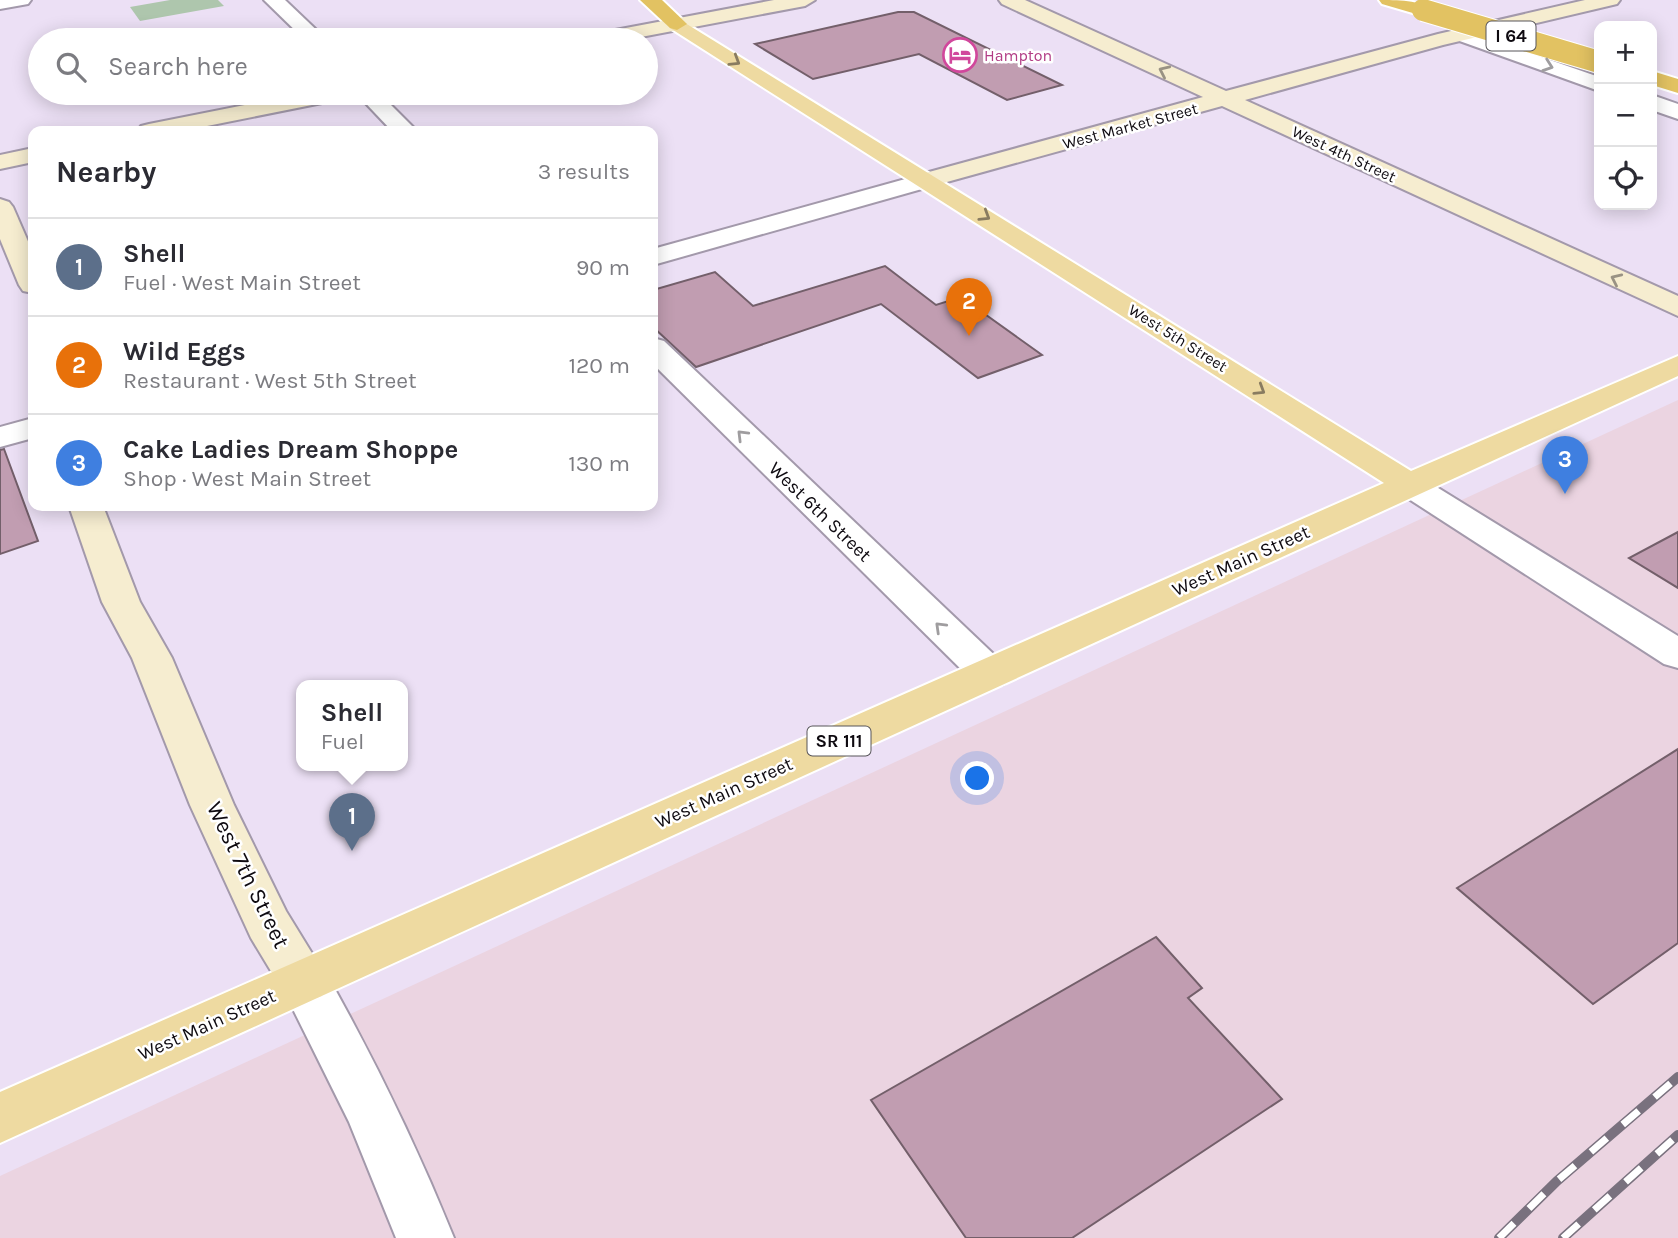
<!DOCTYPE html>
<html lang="en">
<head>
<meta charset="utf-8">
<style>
  :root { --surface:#fff; --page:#f7f7f7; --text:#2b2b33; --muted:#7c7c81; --line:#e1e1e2; --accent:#0f766e }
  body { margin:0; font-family:Karla,sans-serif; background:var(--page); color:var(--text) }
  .controls { position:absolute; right:21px; top:21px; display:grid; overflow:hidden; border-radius:14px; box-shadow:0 4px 18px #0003 }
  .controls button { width:63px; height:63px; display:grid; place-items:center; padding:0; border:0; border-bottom:2px solid var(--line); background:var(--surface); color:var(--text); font:35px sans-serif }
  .you { position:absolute; left:978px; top:779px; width:24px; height:24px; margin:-18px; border:5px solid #fff; border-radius:50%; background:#1a73e8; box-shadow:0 0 0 10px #1a73e833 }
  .badge { display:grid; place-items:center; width:46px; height:46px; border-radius:50%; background:var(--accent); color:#fff; font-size:23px; font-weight:700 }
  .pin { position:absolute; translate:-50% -58px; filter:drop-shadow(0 2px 4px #0008) }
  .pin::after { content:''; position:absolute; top:37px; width:24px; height:21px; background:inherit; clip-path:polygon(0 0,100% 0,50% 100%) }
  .popup { position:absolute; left:296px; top:680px; width:112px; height:91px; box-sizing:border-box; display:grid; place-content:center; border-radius:14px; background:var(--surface); filter:drop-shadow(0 2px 5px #0005); font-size:23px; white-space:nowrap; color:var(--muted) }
  .popup b { font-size:26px; color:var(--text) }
  .popup::after { content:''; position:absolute; left:50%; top:100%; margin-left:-14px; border:14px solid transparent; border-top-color:var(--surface) }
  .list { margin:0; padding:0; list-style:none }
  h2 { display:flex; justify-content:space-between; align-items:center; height:91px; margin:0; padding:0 28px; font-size:30px }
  h2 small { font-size:23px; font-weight:400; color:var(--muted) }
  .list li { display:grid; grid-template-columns:46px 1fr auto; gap:21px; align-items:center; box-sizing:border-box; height:98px; padding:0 28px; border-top:2px solid var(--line) }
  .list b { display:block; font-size:26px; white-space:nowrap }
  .list p { margin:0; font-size:23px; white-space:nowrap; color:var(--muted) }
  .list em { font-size:23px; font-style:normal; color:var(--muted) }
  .icon { flex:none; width:38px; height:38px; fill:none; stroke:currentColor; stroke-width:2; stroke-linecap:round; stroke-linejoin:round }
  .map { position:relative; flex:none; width:1678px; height:1238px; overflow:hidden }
  .search { position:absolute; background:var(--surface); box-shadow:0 4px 18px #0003; left:28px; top:28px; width:630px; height:77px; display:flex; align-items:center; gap:18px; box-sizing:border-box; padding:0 24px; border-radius:38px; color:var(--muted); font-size:26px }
  .panel { position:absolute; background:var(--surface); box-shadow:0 4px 18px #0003; left:28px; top:126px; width:630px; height:385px; border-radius:14px }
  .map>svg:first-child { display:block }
  .industrial { fill:#ebd4e1 }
  .green { fill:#aec6ad }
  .building { fill:#c19db1; stroke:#735f6a; stroke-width:2 }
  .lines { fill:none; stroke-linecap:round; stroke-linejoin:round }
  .street-casing { stroke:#a399ab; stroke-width:4 }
  .secondary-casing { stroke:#a399ab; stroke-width:4 }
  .primary-casing { stroke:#fff; stroke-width:4 }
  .highway-casing { stroke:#fff; stroke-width:4 }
  .street { fill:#fff; fill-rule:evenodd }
  .secondary { fill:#f6edd0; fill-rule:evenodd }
  .primary { fill:#eedaa1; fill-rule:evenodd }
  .highway { fill:#e2c262; fill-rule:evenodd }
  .rail-casing { stroke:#79717e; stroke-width:10 }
  .rail { stroke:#fff; stroke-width:7; stroke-dasharray:21; stroke-linecap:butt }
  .highway-bridge-casing { stroke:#fff; stroke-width:24; stroke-linecap:butt }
  .highway-bridge { stroke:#e2c262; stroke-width:22 }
  .oneway { stroke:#897c60 }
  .oneway2 { stroke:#9f9d9f }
  .oneway3 { stroke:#999283 }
  .labels { text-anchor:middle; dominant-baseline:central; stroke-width:5; stroke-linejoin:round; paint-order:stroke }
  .far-hotel-label { font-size:16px; fill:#b23c85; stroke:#fff; text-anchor:start }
  .far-street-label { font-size:16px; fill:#0e0a10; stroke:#fff }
  .shield { fill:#fff; stroke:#565458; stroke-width:2 }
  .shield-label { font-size:18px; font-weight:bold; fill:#0e0a10 }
  .street-label { font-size:19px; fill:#0e0a10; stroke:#fff }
  .near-street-label { font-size:23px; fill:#0e0a10; stroke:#fff }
</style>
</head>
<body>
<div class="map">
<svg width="1678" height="1238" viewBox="0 0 1678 1238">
  <rect width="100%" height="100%" fill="#ece0f5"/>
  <path class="industrial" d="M 1678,400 L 1678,1238 L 0,1238 L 0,1176 Z"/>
  <path class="green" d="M 170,0 L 218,0 L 224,6 L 140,21 L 130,7 Z"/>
  <g class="building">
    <path d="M 898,12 L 914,12 L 1062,85 L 1007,100 L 919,54 L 813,79 L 755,44 Z"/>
    <path d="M 885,266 L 936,305 L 961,297 L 1042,355 L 978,378 L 881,304 L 696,367 L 653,327 L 653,290 L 715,272 L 753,306 Z"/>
    <path d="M 4,449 L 38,541 L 0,554 L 0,450 Z"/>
    <path d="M 1678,532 L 1678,588 L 1629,558 Z"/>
    <path d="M 1678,749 L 1678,943 L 1593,1004 L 1457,888 Z"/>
    <path d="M 1156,937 L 1202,988 L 1188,998 L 1282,1099 L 1072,1238 L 966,1238 L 871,1100 Z"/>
  </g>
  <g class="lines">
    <g class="street-casing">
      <g id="street">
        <path d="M 0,0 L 31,0 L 28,4 L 0,9 Z"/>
        <path d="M 264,0 L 285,0 L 327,40 L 305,40 Z"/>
        <path d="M 1461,29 L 1599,77 L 1599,91 L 1454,39 L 1451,35 L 1454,31 Z"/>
        <path d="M 356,93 L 379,93 L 417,131 L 392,131 Z"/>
        <path d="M 1652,95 L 1678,104 L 1678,119 L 1652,110 Z"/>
        <path d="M 927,173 L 936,175 L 939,180 L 936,185 L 653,265 L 653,249 Z"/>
        <path d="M 653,338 L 664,341 L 1004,664 L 1010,674 L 1004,684 L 990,688 L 976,684 L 653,364 Z"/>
        <path d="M 33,418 L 33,438 L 0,447 L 0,427 Z"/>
        <path d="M 1410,475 L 1422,478 L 1678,636 L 1678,668 L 1664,664 L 1398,492 L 1393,485 L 1398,478 Z"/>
        <path d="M 304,960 L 322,966 C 372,1054 416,1144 454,1238 L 396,1238 L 349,1122 L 279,981 L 286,966 Z"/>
      </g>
    </g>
    <g class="secondary-casing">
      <g id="secondary">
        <path d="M 774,0 L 815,0 L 805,6 L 625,40 L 584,40 L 594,34 Z"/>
        <path d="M 999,0 L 1025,0 L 1226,91 L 1438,34 L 1585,0 L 1620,0 L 1617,4 L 1443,45 L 1245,100 L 1678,296 L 1678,316 L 1222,106 L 936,185 L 918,185 L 915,180 L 918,175 L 1203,97 L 1002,4 Z"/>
        <path d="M 305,93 L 348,93 L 337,100 L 182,131 L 137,131 L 141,126 L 149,124 Z"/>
        <path d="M 33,148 L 33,162 L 0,169 L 0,155 Z"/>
        <path d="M 0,199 L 9,202 L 13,207 L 33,253 L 33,293 L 23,291 L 19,285 L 0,239 Z"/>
        <path d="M 69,506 L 103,506 L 140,602 L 172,658 L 234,805 L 286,911 L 329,981 L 322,996 L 304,1002 L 286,996 L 251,938 L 190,805 L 132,658 L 102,602 Z"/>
      </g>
    </g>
    <g class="primary-casing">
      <path id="primary" d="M 677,18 L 1411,471 L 1678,356 L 1678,376 L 0,1143 L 0,1092 L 1384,483 L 670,28 L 667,24 Z"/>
    </g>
    <g class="highway-casing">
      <g id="highway">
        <path d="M 640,0 L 662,0 L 687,24 L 677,30 L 670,28 Z"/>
        <path d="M 1379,0 C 1396,0 1421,0 1433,10 L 1423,16 L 1382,4 Z"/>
        <path d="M 1652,71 L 1678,79 L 1678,93 L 1652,85 Z"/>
      </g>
    </g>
    <use href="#street" class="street"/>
    <use href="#secondary" class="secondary"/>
    <use href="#primary" class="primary"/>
    <use href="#highway" class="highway"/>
    <g class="rail-casing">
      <g id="rail">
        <path d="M 1499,1238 L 1557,1181 L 1678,1077"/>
        <path d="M 1563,1238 L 1678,1135"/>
      </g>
    </g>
    <use href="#rail" class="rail"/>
    <g class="highway-bridge-casing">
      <path id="highway-bridge" d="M 1423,10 L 1599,62"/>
    </g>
    <use href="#highway-bridge" class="highway-bridge"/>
  </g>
  <defs><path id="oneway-chevron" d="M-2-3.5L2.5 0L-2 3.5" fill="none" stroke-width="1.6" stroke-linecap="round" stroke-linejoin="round" transform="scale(1.75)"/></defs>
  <g class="oneway">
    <use href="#oneway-chevron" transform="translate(735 61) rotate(32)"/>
    <use href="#oneway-chevron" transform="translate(985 216) rotate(32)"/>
    <use href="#oneway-chevron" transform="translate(1260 390) rotate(32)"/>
  </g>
  <g class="oneway2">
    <use href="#oneway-chevron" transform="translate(1548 66) rotate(19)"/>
    <use href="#oneway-chevron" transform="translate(742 435) rotate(-135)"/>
    <use href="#oneway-chevron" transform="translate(940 627) rotate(-136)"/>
  </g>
  <g class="oneway3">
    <use href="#oneway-chevron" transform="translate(1164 71) rotate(-155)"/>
    <use href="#oneway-chevron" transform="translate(1616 279) rotate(-155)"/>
  </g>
  <defs>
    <g id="hotel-ring" transform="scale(1.75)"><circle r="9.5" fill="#fff" stroke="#d1479c" stroke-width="1.5"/><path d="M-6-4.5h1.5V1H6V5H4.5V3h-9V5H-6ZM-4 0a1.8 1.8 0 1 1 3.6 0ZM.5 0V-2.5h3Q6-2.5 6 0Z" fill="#d1479c"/></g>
  </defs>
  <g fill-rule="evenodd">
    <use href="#hotel-ring" x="960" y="55"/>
  </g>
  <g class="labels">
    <g class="far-hotel-label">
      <text x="984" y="55">Hampton</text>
    </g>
    <g class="far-street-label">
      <text transform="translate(1130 126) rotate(-15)">West Market Street</text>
      <text transform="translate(1344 154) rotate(25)">West 4th Street</text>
      <text transform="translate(1178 338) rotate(32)">West 5th Street</text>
    </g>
    <g class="shield">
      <rect x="1486.5" y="21.5" width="49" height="29" rx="5"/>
      <rect x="807.5" y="726.5" width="63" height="29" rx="5"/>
    </g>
    <g class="shield-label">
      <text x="1511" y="36">I 64</text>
      <text x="839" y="741">SR 111</text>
    </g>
    <g class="street-label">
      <text transform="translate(820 512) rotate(44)">West 6th Street</text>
      <text transform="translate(1241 561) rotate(-24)">West Main Street</text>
      <text transform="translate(724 793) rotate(-24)">West Main Street</text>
      <text transform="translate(207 1025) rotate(-24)">West Main Street</text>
    </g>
    <g class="near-street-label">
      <text transform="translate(248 875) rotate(64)">West 7th Street</text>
    </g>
  </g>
</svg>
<div class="controls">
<button>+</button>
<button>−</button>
<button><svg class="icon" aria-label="locate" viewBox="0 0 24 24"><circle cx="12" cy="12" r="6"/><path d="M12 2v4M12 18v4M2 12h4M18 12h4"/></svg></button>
</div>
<div class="you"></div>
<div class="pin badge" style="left:352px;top:851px;background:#5c6f8a">1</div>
<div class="popup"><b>Shell</b>Fuel</div>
<div class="pin badge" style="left:969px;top:336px;background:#e8710a">2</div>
<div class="pin badge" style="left:1565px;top:494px;background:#3f7fe0">3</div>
<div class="search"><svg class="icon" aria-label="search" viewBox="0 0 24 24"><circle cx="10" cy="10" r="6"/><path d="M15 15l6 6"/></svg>Search here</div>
<section class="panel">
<h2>Nearby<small>3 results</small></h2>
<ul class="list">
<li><span class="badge" style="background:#5c6f8a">1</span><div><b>Shell</b><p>Fuel · West Main Street</p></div><em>90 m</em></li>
<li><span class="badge" style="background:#e8710a">2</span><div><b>Wild Eggs</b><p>Restaurant · West 5th Street</p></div><em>120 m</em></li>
<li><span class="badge" style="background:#3f7fe0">3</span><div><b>Cake Ladies Dream Shoppe</b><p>Shop · West Main Street</p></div><em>130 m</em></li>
</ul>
</section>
</div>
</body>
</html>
